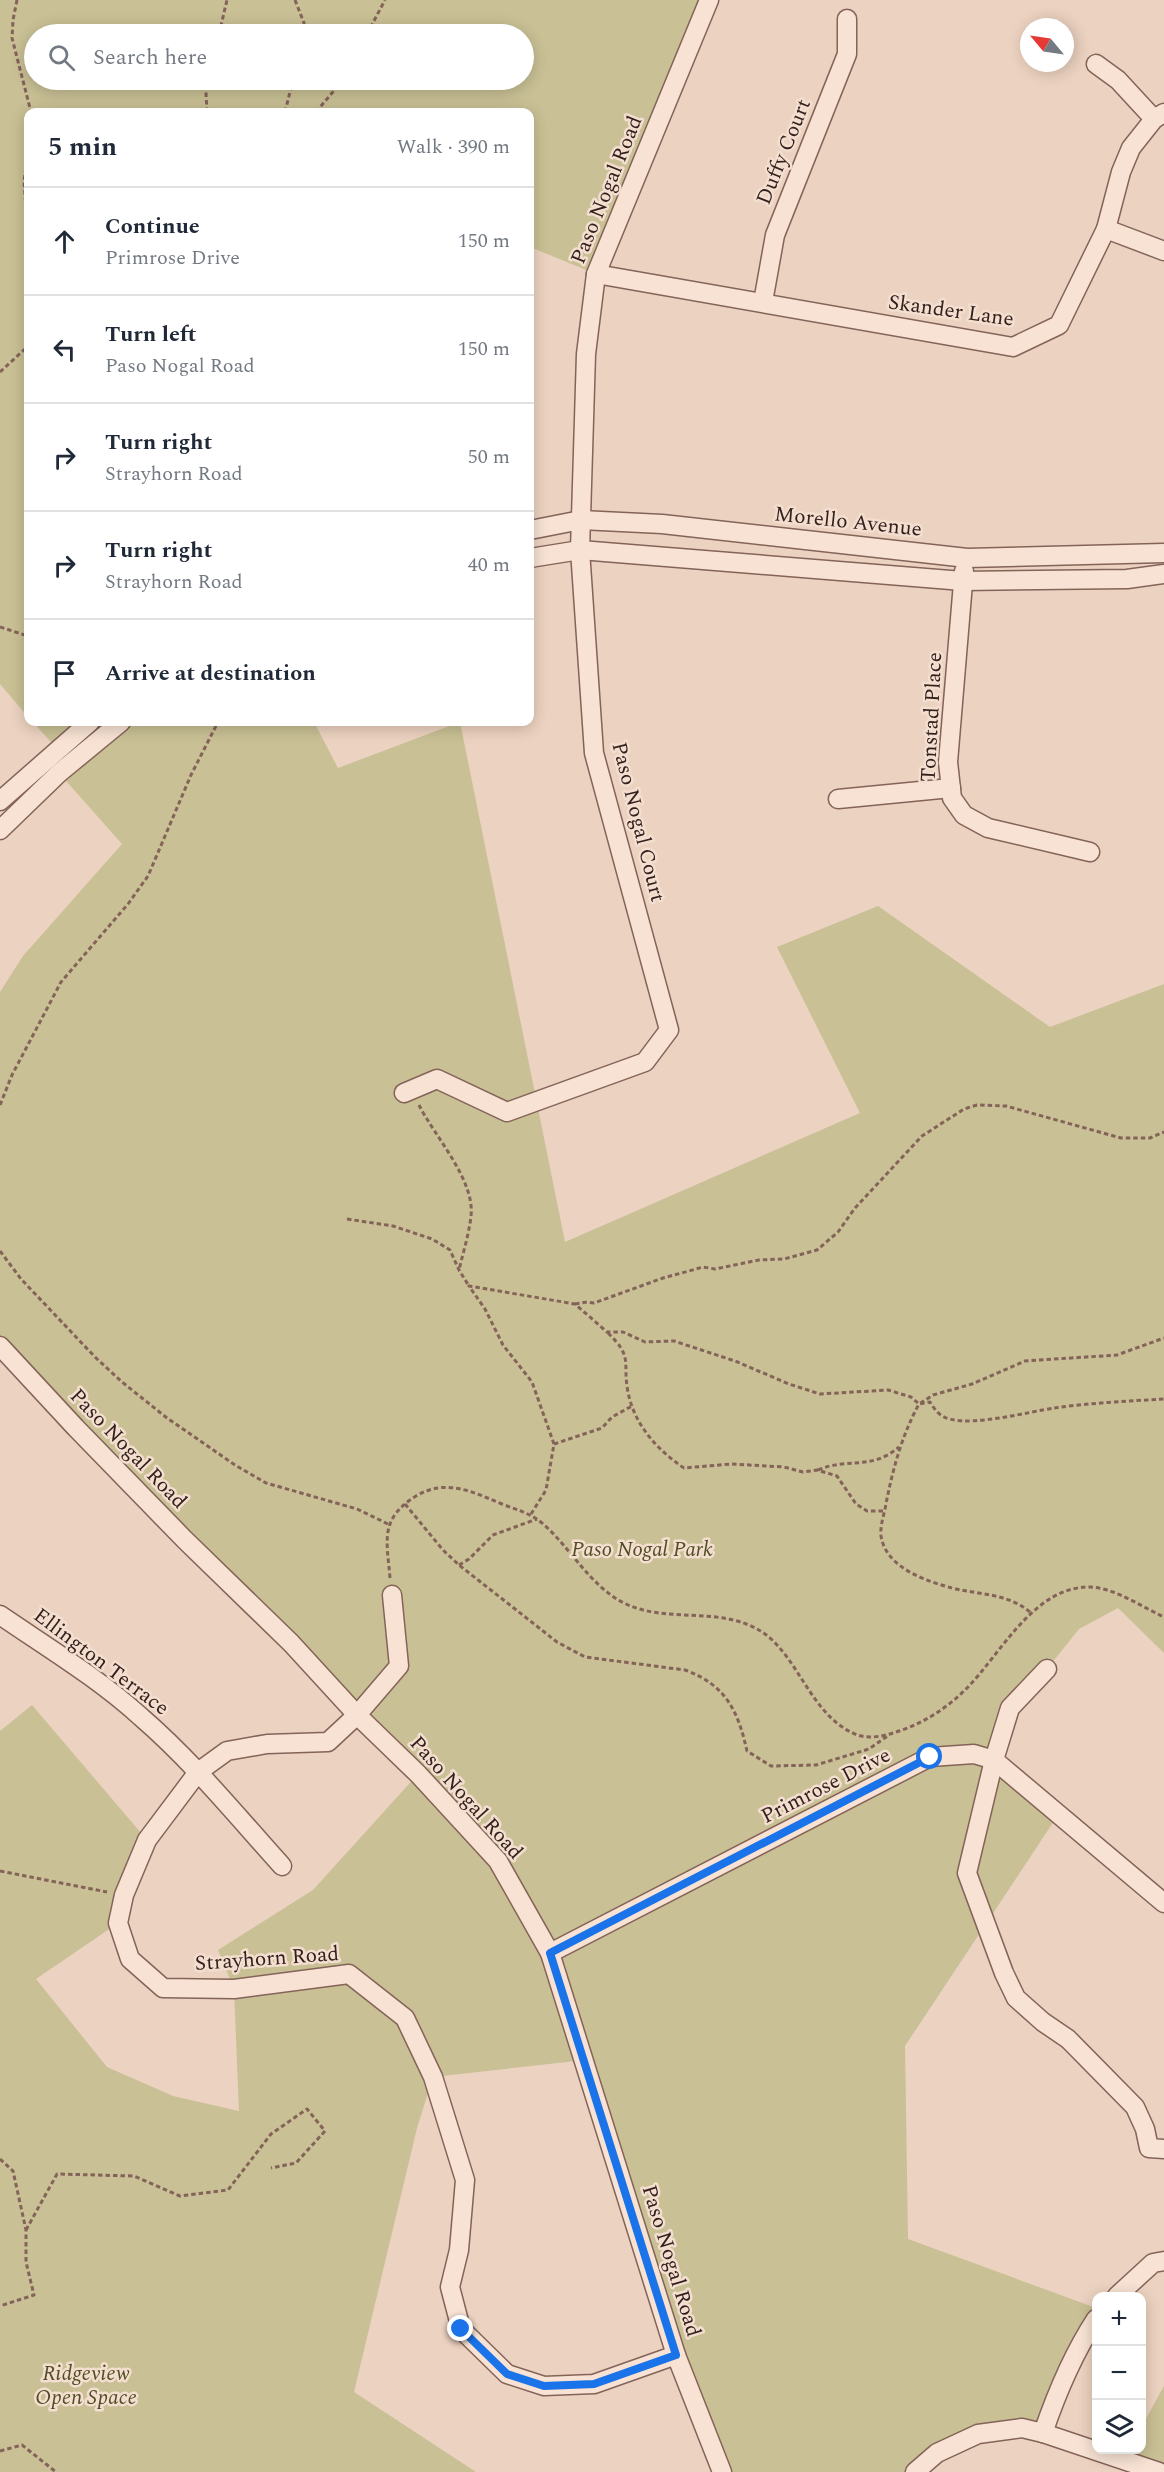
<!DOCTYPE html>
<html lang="en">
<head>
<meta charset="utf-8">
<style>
  :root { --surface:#fff; --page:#f6f6f7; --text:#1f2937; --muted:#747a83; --line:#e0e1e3 }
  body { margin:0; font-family:Spectral,serif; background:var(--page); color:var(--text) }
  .controls { position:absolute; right:18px; bottom:18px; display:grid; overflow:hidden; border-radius:12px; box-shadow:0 3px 15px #0003 }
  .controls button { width:54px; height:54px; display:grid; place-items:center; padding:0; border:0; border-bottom:2px solid var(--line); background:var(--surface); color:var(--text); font:30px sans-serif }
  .compass { position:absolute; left:1020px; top:18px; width:54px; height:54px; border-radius:50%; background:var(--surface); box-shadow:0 3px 15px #0003; rotate:299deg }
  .stop { position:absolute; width:18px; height:18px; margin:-14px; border:4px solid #1a73e8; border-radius:50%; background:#fff }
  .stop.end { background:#1a73e8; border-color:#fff; box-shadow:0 2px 6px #0008 }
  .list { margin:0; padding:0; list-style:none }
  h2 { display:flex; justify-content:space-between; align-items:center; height:78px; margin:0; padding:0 24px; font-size:26px }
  h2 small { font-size:20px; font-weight:400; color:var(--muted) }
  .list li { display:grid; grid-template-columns:39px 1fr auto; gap:18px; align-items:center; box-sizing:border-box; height:108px; padding:0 24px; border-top:2px solid var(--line) }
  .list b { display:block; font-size:22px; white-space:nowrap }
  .list p { margin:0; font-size:20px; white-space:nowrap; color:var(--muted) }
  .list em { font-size:20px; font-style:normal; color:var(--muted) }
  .icon { flex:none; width:33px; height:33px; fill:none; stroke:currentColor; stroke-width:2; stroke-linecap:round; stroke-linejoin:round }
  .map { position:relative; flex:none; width:1164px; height:2472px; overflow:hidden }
  .search { position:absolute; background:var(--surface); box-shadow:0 3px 15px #0003; left:24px; top:24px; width:510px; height:66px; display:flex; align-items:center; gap:15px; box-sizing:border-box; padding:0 21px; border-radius:33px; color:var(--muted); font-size:22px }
  .panel { position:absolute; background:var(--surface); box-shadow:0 3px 15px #0003; left:24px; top:108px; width:510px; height:618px; border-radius:12px }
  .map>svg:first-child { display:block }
  .green { fill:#c9c095; fill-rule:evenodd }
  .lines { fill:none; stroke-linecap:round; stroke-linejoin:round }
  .minor-casing { stroke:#846359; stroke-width:21 }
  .path { stroke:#846359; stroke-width:3; stroke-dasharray:4.5 3; stroke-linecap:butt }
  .minor { stroke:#f7e2d3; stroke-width:18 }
  .route { stroke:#1a73e8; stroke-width:8 }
  .labels { text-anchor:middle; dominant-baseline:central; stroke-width:5; stroke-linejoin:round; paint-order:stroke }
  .street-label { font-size:21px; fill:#34211d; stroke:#f3decf }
  .park-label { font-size:21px; font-style:italic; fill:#504e24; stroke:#f3decf }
</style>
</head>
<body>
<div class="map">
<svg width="1164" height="2472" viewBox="0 0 1164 2472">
  <rect width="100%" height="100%" fill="#ecd2c0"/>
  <g class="green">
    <path d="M 0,0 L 709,0 L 596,274 L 530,247 L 530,112 L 28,112 L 28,717 L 0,684 ZM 34,34 L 524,34 L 524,80 L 34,80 Z"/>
    <path d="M 33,722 L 90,722 L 57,749 Z"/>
    <path d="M 121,722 L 314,722 L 338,768 L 460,722 L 565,1242 L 860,1113 L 777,947 L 878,906 L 1050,1027 L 1164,984 L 1164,1653 L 1118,1608 L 1079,1629 L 1047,1669 L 1010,1708 L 994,1760 L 1058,1815 L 905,2046 L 908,2239 L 1096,2308 L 1096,2319 L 1043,2433 L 978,2434 L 915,2472 L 722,2472 L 585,2060 L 433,2077 L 417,2128 L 354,2392 L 476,2472 L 0,2472 L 0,1731 L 32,1705 L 147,1840 L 118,1923 L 36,1979 L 107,2067 L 173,2096 L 239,2111 L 234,1989 L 218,1950 L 313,1890 L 418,1774 L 0,1346 L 0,992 L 23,956 L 122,844 L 59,773 Z"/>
    <path d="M 1164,2386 L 1164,2472 L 1111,2450 L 1142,2450 L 1142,2426 Z"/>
  </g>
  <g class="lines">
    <g class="minor-casing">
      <g id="minor">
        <path d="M 1096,64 L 1118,80 L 1154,119"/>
        <path d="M 1106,229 L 1164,251"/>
        <path d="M 596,274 L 1013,347 L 1059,325 L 1106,229 L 1121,172 L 1131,148 L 1154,119 L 1164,113"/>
        <path d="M 763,302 L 775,235 L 847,54 L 847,19"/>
        <path d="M 530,530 L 581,520 L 662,524 L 967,558 L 1164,553"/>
        <path d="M 530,558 L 580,550 L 963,581 L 1127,579 L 1164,574"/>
        <path d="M 964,571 L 948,762 L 952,798 L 964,815 L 988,828 L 1090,852"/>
        <path d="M 838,799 L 951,788"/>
        <path d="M 0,801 L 90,722"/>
        <path d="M 0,830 L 59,773 L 121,722"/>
        <path d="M 404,1093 L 437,1079 L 507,1112 L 645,1062 L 669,1030 L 594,753 L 580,550 L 586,354 L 596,274 L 709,0"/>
        <path d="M 0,1346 L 76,1428 L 185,1540 L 291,1643 L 357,1715 L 418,1774 L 498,1861 L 550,1953 L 676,2355 L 722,2472"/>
        <path d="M 392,1595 L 399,1666 L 357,1715 L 328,1742 L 267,1744 L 227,1751 L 198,1772 L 147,1840 L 124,1895 L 118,1923 L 130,1959 L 163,1988 L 234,1989 L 349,1974 L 405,2018 L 433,2077 L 465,2180 L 459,2250 L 450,2287 L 461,2329 L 507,2374 L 544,2386 L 594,2384 L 676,2355"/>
        <path d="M 0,1615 C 48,1648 98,1678 141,1717 C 193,1762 236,1815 282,1866"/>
        <path d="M 1047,1669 L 1010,1708 L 994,1760 L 967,1873 L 1004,1973 L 1016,1998 L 1043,2022 L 1068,2039 L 1135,2107 L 1145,2129 L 1149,2148 L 1164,2149"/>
        <path d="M 550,1953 L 930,1757 L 974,1754 L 994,1760 L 1164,1903"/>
        <path d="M 1117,2296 L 1153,2263 L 1164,2261"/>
        <path d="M 1043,2433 C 1057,2392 1073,2354 1096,2319"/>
        <path d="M 915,2472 L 937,2453 L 978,2434 L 1022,2428 L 1043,2433 L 1159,2472"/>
      </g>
    </g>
    <g class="path">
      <path d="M 17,0 L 13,20 L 12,38 L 31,112"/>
      <path d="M 295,0 L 304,23 L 304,34"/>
      <path d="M 219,34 L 227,0"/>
      <path d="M 367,34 L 385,0"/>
      <path d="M 207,112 L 206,94 L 209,80"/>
      <path d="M 285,112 L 293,80"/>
      <path d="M 316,112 L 343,80"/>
      <path d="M 28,153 L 24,181 L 28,235"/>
      <path d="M 0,372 L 25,349 L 28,340"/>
      <path d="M 0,627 L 28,636"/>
      <path d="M 0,1105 L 12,1075 L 61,982 L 128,904 L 148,876 L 191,775 L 218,722"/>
      <path d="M 419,1105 C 435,1137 475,1180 471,1216 C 469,1234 463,1253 459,1270"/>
      <path d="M 347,1219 L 393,1226 L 432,1239 L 450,1250 L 459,1270 L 469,1286"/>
      <path d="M 0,1251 L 21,1279 L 95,1357 L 122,1382 L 167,1418 L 235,1465 L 266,1483 L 357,1509 L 388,1524"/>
      <path d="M 575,1304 L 587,1302 L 594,1303 L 663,1278 L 689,1271 L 703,1267 L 715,1269 L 759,1260 L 784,1259 L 817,1250 L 838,1232 L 855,1208 L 922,1136 L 964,1109 L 977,1105 L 1006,1106 L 1121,1138 L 1150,1138 L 1164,1132"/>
      <path d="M 608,1333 C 634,1358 622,1362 628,1392 C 634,1424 657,1450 684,1468 L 732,1464 L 784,1467 L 803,1472 L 817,1470 L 837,1476 L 856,1504 L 867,1511 L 884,1511"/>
      <path d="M 554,1444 L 602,1428 L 612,1417 L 632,1406"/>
      <path d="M 818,1470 C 848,1457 871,1471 899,1447"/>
      <path d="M 405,1504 L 443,1550 L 459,1565 L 557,1642 L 585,1657 L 685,1670 C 726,1685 738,1711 747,1751 L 771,1766 L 816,1765 L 869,1749 L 889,1735"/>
      <path d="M 531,1514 L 546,1490 L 554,1444 L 532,1382 L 503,1345 L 485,1309 L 469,1286 L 575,1304 L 607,1332 L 623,1332 L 645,1342 L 674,1341 L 735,1361 L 789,1384 L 820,1394 L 888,1390 L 911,1397 L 919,1404 L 933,1395 L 972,1384 L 1025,1361 L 1117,1355 L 1164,1338"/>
      <path d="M 459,1565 L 469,1559 L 493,1535 L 537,1519"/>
      <path d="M 390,1578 C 387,1541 379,1519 416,1496 C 446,1478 473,1492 502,1504 C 517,1510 530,1513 542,1523 C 570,1547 590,1586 624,1603 C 668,1625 723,1604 765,1634 C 799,1659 812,1716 855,1734 C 868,1740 885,1736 899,1731 C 924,1723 947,1708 966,1689 C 1001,1654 1034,1586 1090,1587 C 1115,1588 1142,1607 1164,1617"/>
      <path d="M 1030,1612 C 1007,1593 980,1595 952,1588 C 926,1581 886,1568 881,1536 C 880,1527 883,1518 885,1509 C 892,1472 901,1437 919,1404 L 930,1402 C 935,1410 940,1417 950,1419 C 975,1426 1028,1412 1054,1408 C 1089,1403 1129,1401 1164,1399"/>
      <path d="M 0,1871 L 107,1892"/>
      <path d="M 0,2159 L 13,2171 L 26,2230 L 26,2262 L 34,2295 L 0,2306"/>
      <path d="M 26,2230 L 57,2174 L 134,2176 L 180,2196 L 228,2190 L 271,2134 L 307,2109 L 325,2131 L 296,2163 L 271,2168"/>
      <path d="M 0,2451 L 22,2445 L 56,2472"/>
    </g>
    <use href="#minor" class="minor"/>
  </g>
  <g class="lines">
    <path class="route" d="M 461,2329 L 507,2374 L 544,2386 L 594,2384 L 676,2355 L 550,1953 L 930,1757"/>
  </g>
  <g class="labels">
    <g class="street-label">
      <text transform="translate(784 152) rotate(-68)">Duffy Court</text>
      <text transform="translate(607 190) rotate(-68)">Paso Nogal Road</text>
      <text transform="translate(951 311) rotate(8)">Skander Lane</text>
      <text transform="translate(848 522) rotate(6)">Morello Avenue</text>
      <text transform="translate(932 717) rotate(-87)">Tonstad Place</text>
      <text transform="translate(638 822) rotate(76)">Paso Nogal Court</text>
      <text transform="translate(128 1449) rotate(46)">Paso Nogal Road</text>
      <text transform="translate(101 1662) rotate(37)">Ellington Terrace</text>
      <text transform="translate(826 1786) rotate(-27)">Primrose Drive</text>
      <text transform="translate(466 1798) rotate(48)">Paso Nogal Road</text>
      <text transform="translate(267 1959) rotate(-4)">Strayhorn Road</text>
      <text transform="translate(671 2261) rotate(73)">Paso Nogal Road</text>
    </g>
    <g class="park-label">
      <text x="642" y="1550">Paso Nogal Park</text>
      <text x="86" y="2374">Ridgeview<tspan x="86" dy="24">Open Space</tspan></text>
    </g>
  </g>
</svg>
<div class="controls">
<button>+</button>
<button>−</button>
<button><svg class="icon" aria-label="layers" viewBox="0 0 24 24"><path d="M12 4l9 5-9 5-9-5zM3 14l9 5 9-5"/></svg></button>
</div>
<svg class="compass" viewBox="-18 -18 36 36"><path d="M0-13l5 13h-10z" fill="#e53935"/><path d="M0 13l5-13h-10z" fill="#747a83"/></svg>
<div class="stop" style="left:930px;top:1757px"></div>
<div class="stop end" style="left:461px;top:2329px"></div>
<div class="search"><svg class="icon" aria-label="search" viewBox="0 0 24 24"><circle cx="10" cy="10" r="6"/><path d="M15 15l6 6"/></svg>Search here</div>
<section class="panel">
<h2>5 min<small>Walk · 390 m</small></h2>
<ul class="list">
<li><svg class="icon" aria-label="ahead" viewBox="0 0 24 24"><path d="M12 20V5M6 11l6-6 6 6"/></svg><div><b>Continue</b><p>Primrose Drive</p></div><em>150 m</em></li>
<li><svg class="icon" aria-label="left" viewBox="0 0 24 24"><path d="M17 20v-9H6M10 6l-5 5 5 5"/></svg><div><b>Turn left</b><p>Paso Nogal Road</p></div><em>150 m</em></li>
<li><svg class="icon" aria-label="right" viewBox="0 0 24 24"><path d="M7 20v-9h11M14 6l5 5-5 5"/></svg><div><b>Turn right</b><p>Strayhorn Road</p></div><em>50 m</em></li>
<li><svg class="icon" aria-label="right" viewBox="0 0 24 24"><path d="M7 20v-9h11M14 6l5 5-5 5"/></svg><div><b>Turn right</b><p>Strayhorn Road</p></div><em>40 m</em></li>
<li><svg class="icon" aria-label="arrive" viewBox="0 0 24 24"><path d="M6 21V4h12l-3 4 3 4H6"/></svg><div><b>Arrive at destination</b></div></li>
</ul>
</section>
</div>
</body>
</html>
